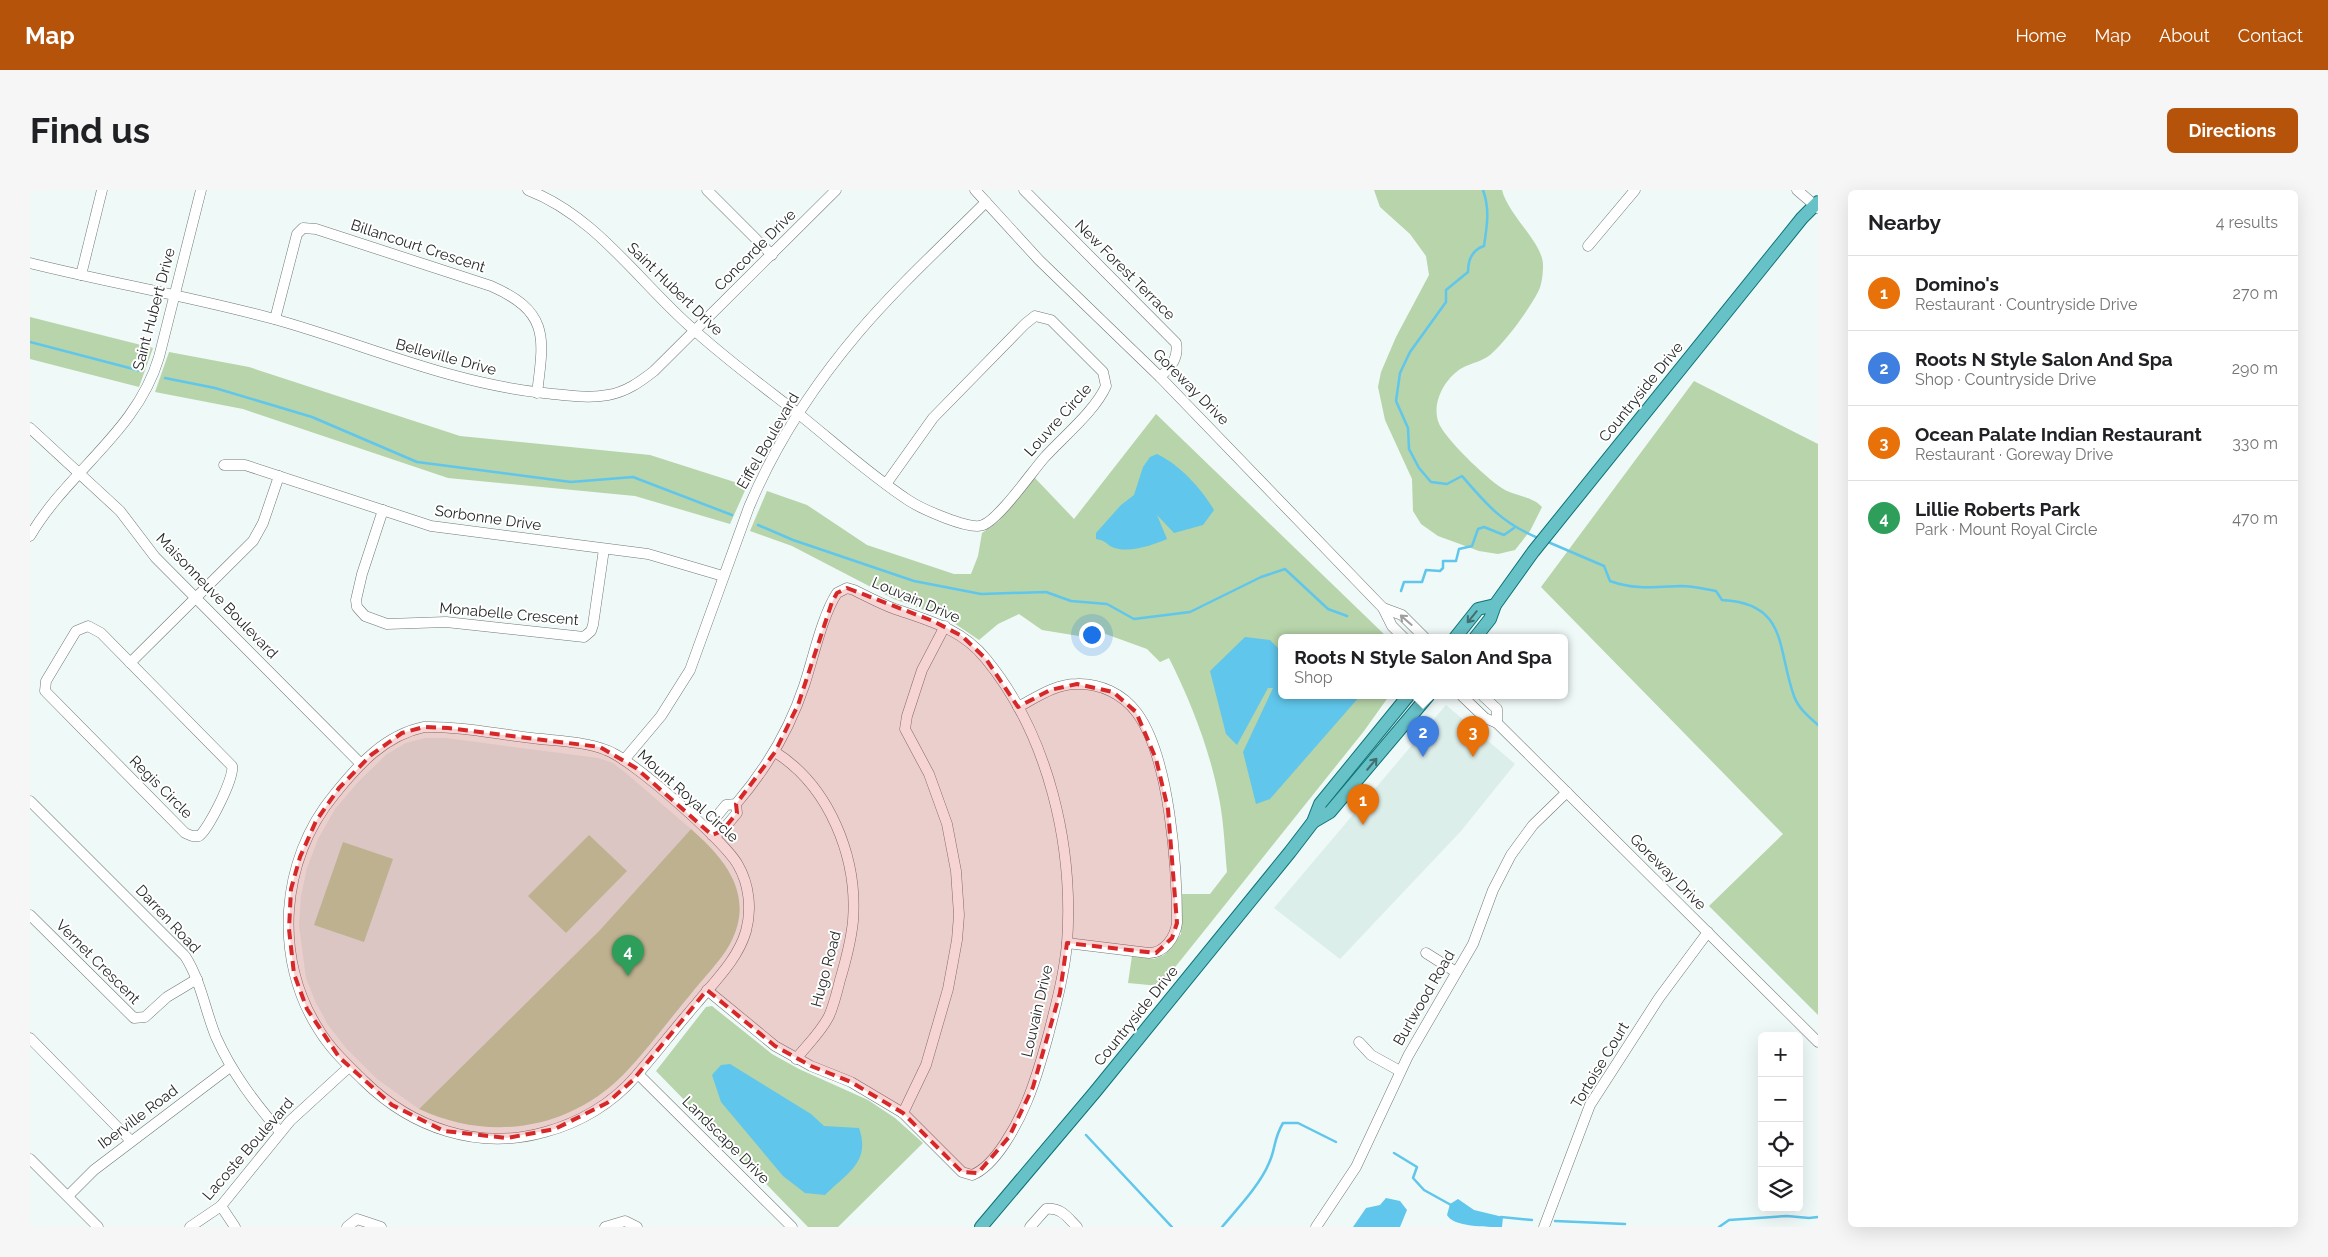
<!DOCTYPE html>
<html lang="en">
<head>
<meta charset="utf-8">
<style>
  :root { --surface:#fff; --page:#f6f6f6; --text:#202124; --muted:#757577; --line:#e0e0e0; --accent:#b45309 }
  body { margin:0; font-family:Raleway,sans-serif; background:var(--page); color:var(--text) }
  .controls { position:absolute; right:15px; bottom:15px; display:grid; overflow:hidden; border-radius:8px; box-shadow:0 5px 20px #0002 }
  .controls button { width:45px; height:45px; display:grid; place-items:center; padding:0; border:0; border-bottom:1px solid var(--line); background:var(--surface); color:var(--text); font:25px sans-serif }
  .you { position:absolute; left:1061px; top:444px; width:18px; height:18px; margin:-12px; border:4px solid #fff; border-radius:50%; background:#1a73e8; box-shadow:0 0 0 8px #1a73e833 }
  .badge { display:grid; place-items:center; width:32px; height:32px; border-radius:50%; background:var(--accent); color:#fff; font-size:16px; font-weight:700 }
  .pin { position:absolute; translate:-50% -41px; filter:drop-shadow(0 1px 2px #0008) }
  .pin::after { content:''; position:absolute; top:26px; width:18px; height:15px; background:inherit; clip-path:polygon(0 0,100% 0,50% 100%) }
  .popup { position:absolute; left:1248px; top:444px; width:290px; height:65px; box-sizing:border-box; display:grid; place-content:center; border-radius:8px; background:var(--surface); filter:drop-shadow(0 1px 4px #0005); font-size:16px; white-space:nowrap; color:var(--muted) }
  .popup b { font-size:19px; color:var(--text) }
  .popup::after { content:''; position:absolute; left:50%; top:100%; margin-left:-10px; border:10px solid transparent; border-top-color:var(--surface) }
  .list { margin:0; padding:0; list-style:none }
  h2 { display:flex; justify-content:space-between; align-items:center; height:65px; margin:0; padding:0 20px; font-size:21px }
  h2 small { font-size:16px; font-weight:400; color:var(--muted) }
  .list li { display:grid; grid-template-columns:32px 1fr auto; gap:15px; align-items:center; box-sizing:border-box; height:75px; padding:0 20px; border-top:1px solid var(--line) }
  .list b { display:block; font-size:19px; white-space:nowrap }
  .list p { margin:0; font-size:16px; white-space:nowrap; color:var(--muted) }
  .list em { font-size:16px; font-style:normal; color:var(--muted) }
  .icon { flex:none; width:28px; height:28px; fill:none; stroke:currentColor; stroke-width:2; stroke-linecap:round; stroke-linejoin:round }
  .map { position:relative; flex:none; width:1788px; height:1037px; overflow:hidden; border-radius:8px }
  header { display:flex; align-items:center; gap:30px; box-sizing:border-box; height:70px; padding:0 25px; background:var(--accent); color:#fff }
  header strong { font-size:24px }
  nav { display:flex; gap:28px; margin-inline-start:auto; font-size:18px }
  .intro { display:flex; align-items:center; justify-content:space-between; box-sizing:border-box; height:120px; padding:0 30px }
  h1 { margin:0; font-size:35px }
  .button { padding:12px 22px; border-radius:8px; background:var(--accent); color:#fff; font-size:18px; font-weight:700 }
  main { display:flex; gap:30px; padding:0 30px }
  aside { flex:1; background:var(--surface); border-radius:8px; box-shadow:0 5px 20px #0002 }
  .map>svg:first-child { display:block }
  .built { fill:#dceeea }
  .green { fill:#b7d4aa }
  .water { fill:#60c6eb }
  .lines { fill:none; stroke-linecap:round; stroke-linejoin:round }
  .stream { stroke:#60c6eb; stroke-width:2.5 }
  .minor-casing { stroke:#707876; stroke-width:11 }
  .major-casing { stroke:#0e7277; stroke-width:14 }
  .minor { stroke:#fff; stroke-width:10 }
  .major { stroke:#67c2c7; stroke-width:12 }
  .oneway { stroke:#436e70 }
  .oneway2 { stroke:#9d9f9e }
  .marked { fill:#d62828; fill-opacity:0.2; stroke:#d62828; stroke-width:4; stroke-dasharray:10 6; stroke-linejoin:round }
  .labels { text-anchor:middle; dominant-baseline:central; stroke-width:4; stroke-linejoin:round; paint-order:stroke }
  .street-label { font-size:15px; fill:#252928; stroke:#fff }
</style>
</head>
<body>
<header>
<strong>Map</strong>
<nav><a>Home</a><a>Map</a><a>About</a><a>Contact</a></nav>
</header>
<div class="intro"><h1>Find us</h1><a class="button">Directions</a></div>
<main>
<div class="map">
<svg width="1788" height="1037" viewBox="0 0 1788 1037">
  <rect width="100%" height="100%" fill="#eff9f7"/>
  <g class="built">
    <path d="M 1416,515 L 1485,574 L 1431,641 L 1310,769 L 1244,718 Z"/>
    <path d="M 395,548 L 416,548 L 568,568 L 583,573 L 597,584 L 661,639 L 570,740 L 389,919 L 347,889 L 316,858 L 298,835 L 285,811 L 276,788 L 269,736 L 271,706 L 277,678 L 288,649 L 305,619 L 329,591 L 357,564 L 376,553 Z"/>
  </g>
  <g class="green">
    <path d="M 1344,0 L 1472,0 C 1478,25 1514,54 1513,76 C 1513,83 1512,95 1508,102 C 1498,121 1476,151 1460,165 C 1453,171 1441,173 1432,178 C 1413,189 1398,219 1412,239 C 1422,255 1459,291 1475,300 C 1487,306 1503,307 1512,317 L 1500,341 L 1485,360 L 1468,364 L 1449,361 L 1408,346 L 1391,334 L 1383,321 L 1382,289 L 1355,230 L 1348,197 L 1351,182 L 1366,147 L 1399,85 L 1396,66 L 1380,44 L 1350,17 Z"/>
    <path d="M 0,127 L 123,158 L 109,197 L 0,169 Z"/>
    <path d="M 139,162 L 219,177 L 430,246 L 620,265 L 717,296 L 700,334 L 605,306 L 418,288 L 213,219 L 125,202 Z"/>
    <path d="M 1664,191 L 1788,254 L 1788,825 L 1679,716 L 1753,644 L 1511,397 Z"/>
    <path d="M 1126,224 L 1358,448 L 1252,448 L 1252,506 L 1359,506 L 1334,541 L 1130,796 L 1098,793 L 1102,766 L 1124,769 L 1134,765 L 1141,757 L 1151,744 L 1152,704 L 1180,704 L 1197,682 C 1195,660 1194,636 1190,613 C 1181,563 1162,514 1139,468 L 1130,472 L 1117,459 L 1059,438 L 1049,446 L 1012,440 L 989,424 L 968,434 L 949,450 L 918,429 L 864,409 L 762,356 L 720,341 L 737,301 L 777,315 L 837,355 L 924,384 L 941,384 L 948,366 L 952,343 L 969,331 L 1004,287 L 1044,329 Z"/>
    <path d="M 661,639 C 695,669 726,705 700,754 C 690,772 673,788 660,805 C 638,831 618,859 594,884 C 539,940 460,952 389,919 L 570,740 Z"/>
    <path d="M 559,645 L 597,681 L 536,743 L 498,706 Z"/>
    <path d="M 313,652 L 363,669 L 334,752 L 284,735 Z"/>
    <path d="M 682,816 L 742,864 L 769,879 L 838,910 L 865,928 L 893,953 L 808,1037 L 778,1037 L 626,881 L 676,817 Z"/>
  </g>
  <g class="water">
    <path d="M 1127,264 C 1150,275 1171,298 1184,320 L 1173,335 L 1144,343 L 1127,325 L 1137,349 C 1122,355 1097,365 1080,356 C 1075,352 1073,350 1066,349 L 1066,343 L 1091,315 L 1104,305 L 1113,277 L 1120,267 Z"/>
    <path d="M 1215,447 L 1240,450 L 1252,462 L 1252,506 L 1330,506 L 1240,609 L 1226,614 L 1213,562 L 1243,498 L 1238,498 L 1207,555 L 1196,544 L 1180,481 Z"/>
    <path d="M 700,874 L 781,924 L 794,936 L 829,938 C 841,972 817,983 795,1005 L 775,1003 L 753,986 L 691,912 L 682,885 L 691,875 Z"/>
    <path d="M 1356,1008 L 1370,1011 L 1377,1020 L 1370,1037 L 1323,1037 L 1336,1018 L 1350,1015 Z"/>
    <path d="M 1428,1009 L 1444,1020 L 1473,1027 L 1472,1037 C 1456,1037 1423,1037 1417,1025 L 1420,1014 Z"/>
  </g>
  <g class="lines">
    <g class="stream">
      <path d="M 1453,0 C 1460,19 1457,36 1454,56 C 1442,60 1438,69 1438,82 L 1416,100 L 1416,112 L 1380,162 L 1370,183 L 1366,211 L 1378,238 L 1379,259 L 1389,278 L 1401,292 L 1417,294 L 1432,286 C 1457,315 1472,333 1508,348"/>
      <path d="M 0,152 L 111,181"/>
      <path d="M 135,188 L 185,198 L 282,227 L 387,272 L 541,292 L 603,287 L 702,325"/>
      <path d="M 728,335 L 763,350 L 884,391 L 951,404 L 1016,402 L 1041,411 L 1077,414 L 1104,429 L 1160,422 L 1231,387 L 1255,379 L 1298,419 L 1317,426"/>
      <path d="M 1518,352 L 1574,376 L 1580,391 C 1604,400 1626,397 1651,396 C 1662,396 1674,399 1686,401 L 1692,410 C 1758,413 1747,459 1764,506 C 1768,518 1779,527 1788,535"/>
      <path d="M 1371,401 L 1374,392 L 1392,392 L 1396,380 L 1410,381 L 1413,378 L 1413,371 L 1426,371 L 1429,359 L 1442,356 L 1448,339 L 1454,337 L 1474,345 L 1484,338"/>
      <path d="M 1056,945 L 1142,1037"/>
      <path d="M 1364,963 L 1387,977 L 1383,988 L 1394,1000 L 1421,1015"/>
      <path d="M 1471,1027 L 1502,1030"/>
      <path d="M 1525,1031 L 1595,1034"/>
      <path d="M 1192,1037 C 1207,1019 1230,995 1239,973 C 1246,958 1243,950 1253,933 L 1268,933 L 1306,952"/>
      <path d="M 1689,1037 L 1699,1030 L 1757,1026 L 1779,1028 L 1788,1027"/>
    </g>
    <g class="minor-casing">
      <g id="minor">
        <path d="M 498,0 C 566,26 609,92 663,139 C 697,170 734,197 770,225 C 806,254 840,285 878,310 C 890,318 940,341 953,335 C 969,329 1001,283 1014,268 C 1033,247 1065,221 1076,196 L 1073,182 L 1021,130 L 1005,126 L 995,134 L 903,228 L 856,294"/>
        <path d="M 677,0 L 742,65"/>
        <path d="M 945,0 L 1009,70 L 1130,187 L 1353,418 L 1362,436 L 1374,448"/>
        <path d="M 994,0 L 1146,153 C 1149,168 1141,177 1130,187"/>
        <path d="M 1767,0 L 1788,18"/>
        <path d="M 1558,56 L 1605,0"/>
        <path d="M 0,73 C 81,93 163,107 244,129 C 334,154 419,193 514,203 C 535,205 557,209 578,205 C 596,202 610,192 624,181 L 806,0"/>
        <path d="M 51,85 L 72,0"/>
        <path d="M 245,129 L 267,44 L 273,38 L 286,39 L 461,96 C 520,122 514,148 507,203"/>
        <path d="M 0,238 L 90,321 L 125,367 L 331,574"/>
        <path d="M 194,275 L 215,275 L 401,336 L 618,364 L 693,386"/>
        <path d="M 353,320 L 332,384 L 326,410 L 327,417 L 335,426 L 357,434 L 416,432 L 554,447 L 561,441 L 563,435 L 574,359"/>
        <path d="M 0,346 C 38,281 107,242 129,167 L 171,0"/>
        <path d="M 1353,418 L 1372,425 L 1395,448"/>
        <path d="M 58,436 L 71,443 L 202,576 C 205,587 178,640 169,646 L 162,646 L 155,643 L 15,501 L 16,491 L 46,441 Z"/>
        <path d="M 100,473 L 223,351 L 233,333 L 249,286"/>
        <path d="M 1432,506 L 1455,528 L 1467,533 L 1788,852"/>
        <path d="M 1453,506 L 1467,519 L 1467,533"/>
        <path d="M 988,517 C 1007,507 1025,494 1047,494 C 1070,493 1093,504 1107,523 C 1140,568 1147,677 1147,733 C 1145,748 1134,763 1119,763 L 1037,753"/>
        <path d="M 394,537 C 430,536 466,544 502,548 C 526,551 553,551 576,560 C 602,569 695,651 708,675 C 719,694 722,719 716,741 C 708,769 685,791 667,813 C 646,837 627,862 606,886 C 582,914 549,933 515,942 C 448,961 382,938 334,891 C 318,875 301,860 289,840 C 243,769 250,670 304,605 C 328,575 355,545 394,537 Z"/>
        <path d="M 745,562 C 799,596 828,667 823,731 C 821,751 816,770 810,790 C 807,802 804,815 799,826 C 791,842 777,855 766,869"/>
        <path d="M 594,570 L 631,526 L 660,480 L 719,317 C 745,255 784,195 828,143 C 867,97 913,55 956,12"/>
        <path d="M 0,611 L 155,766 C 171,791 175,820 186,847 C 202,883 225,913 250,942"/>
        <path d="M 0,725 L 104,828 L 115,827 L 137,807 L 167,789"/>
        <path d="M 1396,763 L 1426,782"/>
        <path d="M 677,800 L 745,856 L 781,876 L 821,892 L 873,923 L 932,982 L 942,985 C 966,976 988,933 997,911 C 1006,890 1012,868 1018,846 C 1026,815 1034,785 1037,754 C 1044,656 1019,546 956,469 C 932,439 900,431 865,419 C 851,414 838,407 824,400 L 817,398 L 807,403 C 792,426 783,469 774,496 C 759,541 736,579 706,614 L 696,615 L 682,632 L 682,645 L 692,641 L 707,623 L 706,614"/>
        <path d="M 0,848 L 101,951"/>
        <path d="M 1329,852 L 1341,865 L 1370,881"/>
        <path d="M 608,884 L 762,1037"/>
        <path d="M 873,923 L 896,875 L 918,799 L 927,750 L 929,725 L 926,681 L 917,634 L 899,584 L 875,539 L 877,526 L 892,480 L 915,436"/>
        <path d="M 0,969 L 68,1037"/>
        <path d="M 38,1006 L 64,980 L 200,877"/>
        <path d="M 191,1016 L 205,1037"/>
        <path d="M 160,1037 L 191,1016 L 260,931 L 319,877"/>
        <path d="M 317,1037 L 327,1029 L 351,1037"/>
        <path d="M 575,1037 L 595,1031 L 607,1037"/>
        <path d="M 1000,1037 L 1016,1019 C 1031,1017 1037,1027 1047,1037"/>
        <path d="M 1286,1037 L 1326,977 L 1378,866 L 1443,754 L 1463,700 L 1481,665 L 1503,635 L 1537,602"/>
        <path d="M 1514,1037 L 1560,915 L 1629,808 L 1678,742"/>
      </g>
    </g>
    <g class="major-casing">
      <g id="major">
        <path d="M 1425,448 L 1448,419 L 1465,415"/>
        <path d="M 1445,448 L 1460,429 L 1465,415 L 1503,362 L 1772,28 L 1788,12"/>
        <path d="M 1283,632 L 1300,622 L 1398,506"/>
        <path d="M 951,1037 L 1065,902 L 1260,662 L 1283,632 L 1290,614 L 1378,506"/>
      </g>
    </g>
    <use href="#minor" class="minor"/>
    <use href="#major" class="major"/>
  </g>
  <defs><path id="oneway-shaft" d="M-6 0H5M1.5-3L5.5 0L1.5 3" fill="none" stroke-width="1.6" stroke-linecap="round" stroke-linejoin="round" transform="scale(1.25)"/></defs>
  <g class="oneway">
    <use href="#oneway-shaft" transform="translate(1442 427) rotate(129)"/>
    <use href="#oneway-shaft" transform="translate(1342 574) rotate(-50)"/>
  </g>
  <use class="oneway2" href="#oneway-shaft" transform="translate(1376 430) rotate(-139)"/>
  <path class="marked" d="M 817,398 L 903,431 L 932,446 L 956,469 L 988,517 L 1020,500 L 1047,494 L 1083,502 L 1106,522 L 1126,569 L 1138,619 L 1147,733 L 1142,748 L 1126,763 L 1037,753 L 1030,803 L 1003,897 L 979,947 L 948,983 L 932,982 L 873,923 L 821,892 L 781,876 L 745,856 L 677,800 L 603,890 L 577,913 L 525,939 L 477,948 L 414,941 L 362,915 L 309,867 L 277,819 L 264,784 L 259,739 L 261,699 L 270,667 L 286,631 L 309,598 L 341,565 L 372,543 L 394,537 L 418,538 L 570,557 L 606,578 L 682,645 L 692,641 L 707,623 L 706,614 L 745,562 L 768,515 L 802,412 L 807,403 Z"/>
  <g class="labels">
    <g class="street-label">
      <text transform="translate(388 56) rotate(18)">Billancourt Crescent</text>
      <text transform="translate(725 60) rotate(-45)">Concorde Drive</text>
      <text transform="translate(1095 80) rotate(45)">New Forest Terrace</text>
      <text transform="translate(645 99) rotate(44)">Saint Hubert Drive</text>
      <text transform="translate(124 119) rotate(-75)">Saint Hubert Drive</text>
      <text transform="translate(416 167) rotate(15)">Belleville Drive</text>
      <text transform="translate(1161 197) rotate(45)">Goreway Drive</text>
      <text transform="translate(1611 202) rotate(-51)">Countryside Drive</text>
      <text transform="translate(1028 230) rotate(-48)">Louvre Circle</text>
      <text transform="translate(738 251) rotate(-60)">Eiffel Boulevard</text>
      <text transform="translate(458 328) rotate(8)">Sorbonne Drive</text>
      <text transform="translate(187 406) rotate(46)">Maisonneuve Boulevard</text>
      <text transform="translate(886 410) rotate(23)">Louvain Drive</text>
      <text transform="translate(479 424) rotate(5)">Monabelle Crescent</text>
      <text transform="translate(131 597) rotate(45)">Regis Circle</text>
      <text transform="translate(658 606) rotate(42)">Mount Royal Circle</text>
      <text transform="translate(1638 682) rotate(45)">Goreway Drive</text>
      <text transform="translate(138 729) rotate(47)">Darren Road</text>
      <text transform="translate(68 772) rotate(45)">Vernet Crescent</text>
      <text transform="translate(796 779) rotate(-75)">Hugo Road</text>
      <text transform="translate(1394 808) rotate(-60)">Burlwood Road</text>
      <text transform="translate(1007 821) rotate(-77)">Louvain Drive</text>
      <text transform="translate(1106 826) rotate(-51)">Countryside Drive</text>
      <text transform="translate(1570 875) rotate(-59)">Tortoise Court</text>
      <text transform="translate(108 927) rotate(-37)">Iberville Road</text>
      <text transform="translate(696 950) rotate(45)">Landscape Drive</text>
      <text transform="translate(218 959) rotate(-49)">Lacoste Boulevard</text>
    </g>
  </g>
</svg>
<div class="controls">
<button>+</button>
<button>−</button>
<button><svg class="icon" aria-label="locate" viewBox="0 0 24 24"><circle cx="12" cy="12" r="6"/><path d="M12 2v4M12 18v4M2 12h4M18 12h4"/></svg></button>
<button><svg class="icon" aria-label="layers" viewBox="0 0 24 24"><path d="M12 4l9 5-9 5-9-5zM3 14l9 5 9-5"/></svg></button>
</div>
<div class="you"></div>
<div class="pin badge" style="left:1333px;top:635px;background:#e8710a">1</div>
<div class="pin badge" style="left:1393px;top:567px;background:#3f7fe0">2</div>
<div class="popup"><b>Roots N Style Salon And Spa</b>Shop</div>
<div class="pin badge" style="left:1443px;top:567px;background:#e8710a">3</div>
<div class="pin badge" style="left:598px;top:786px;background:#2e9e5b">4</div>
</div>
<aside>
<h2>Nearby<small>4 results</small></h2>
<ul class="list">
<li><span class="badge" style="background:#e8710a">1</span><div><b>Domino's</b><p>Restaurant · Countryside Drive</p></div><em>270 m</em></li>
<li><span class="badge" style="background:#3f7fe0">2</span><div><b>Roots N Style Salon And Spa</b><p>Shop · Countryside Drive</p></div><em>290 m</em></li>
<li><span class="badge" style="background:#e8710a">3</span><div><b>Ocean Palate Indian Restaurant</b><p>Restaurant · Goreway Drive</p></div><em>330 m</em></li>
<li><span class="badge" style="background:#2e9e5b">4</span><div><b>Lillie Roberts Park</b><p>Park · Mount Royal Circle</p></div><em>470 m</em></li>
</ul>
</aside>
</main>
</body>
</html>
